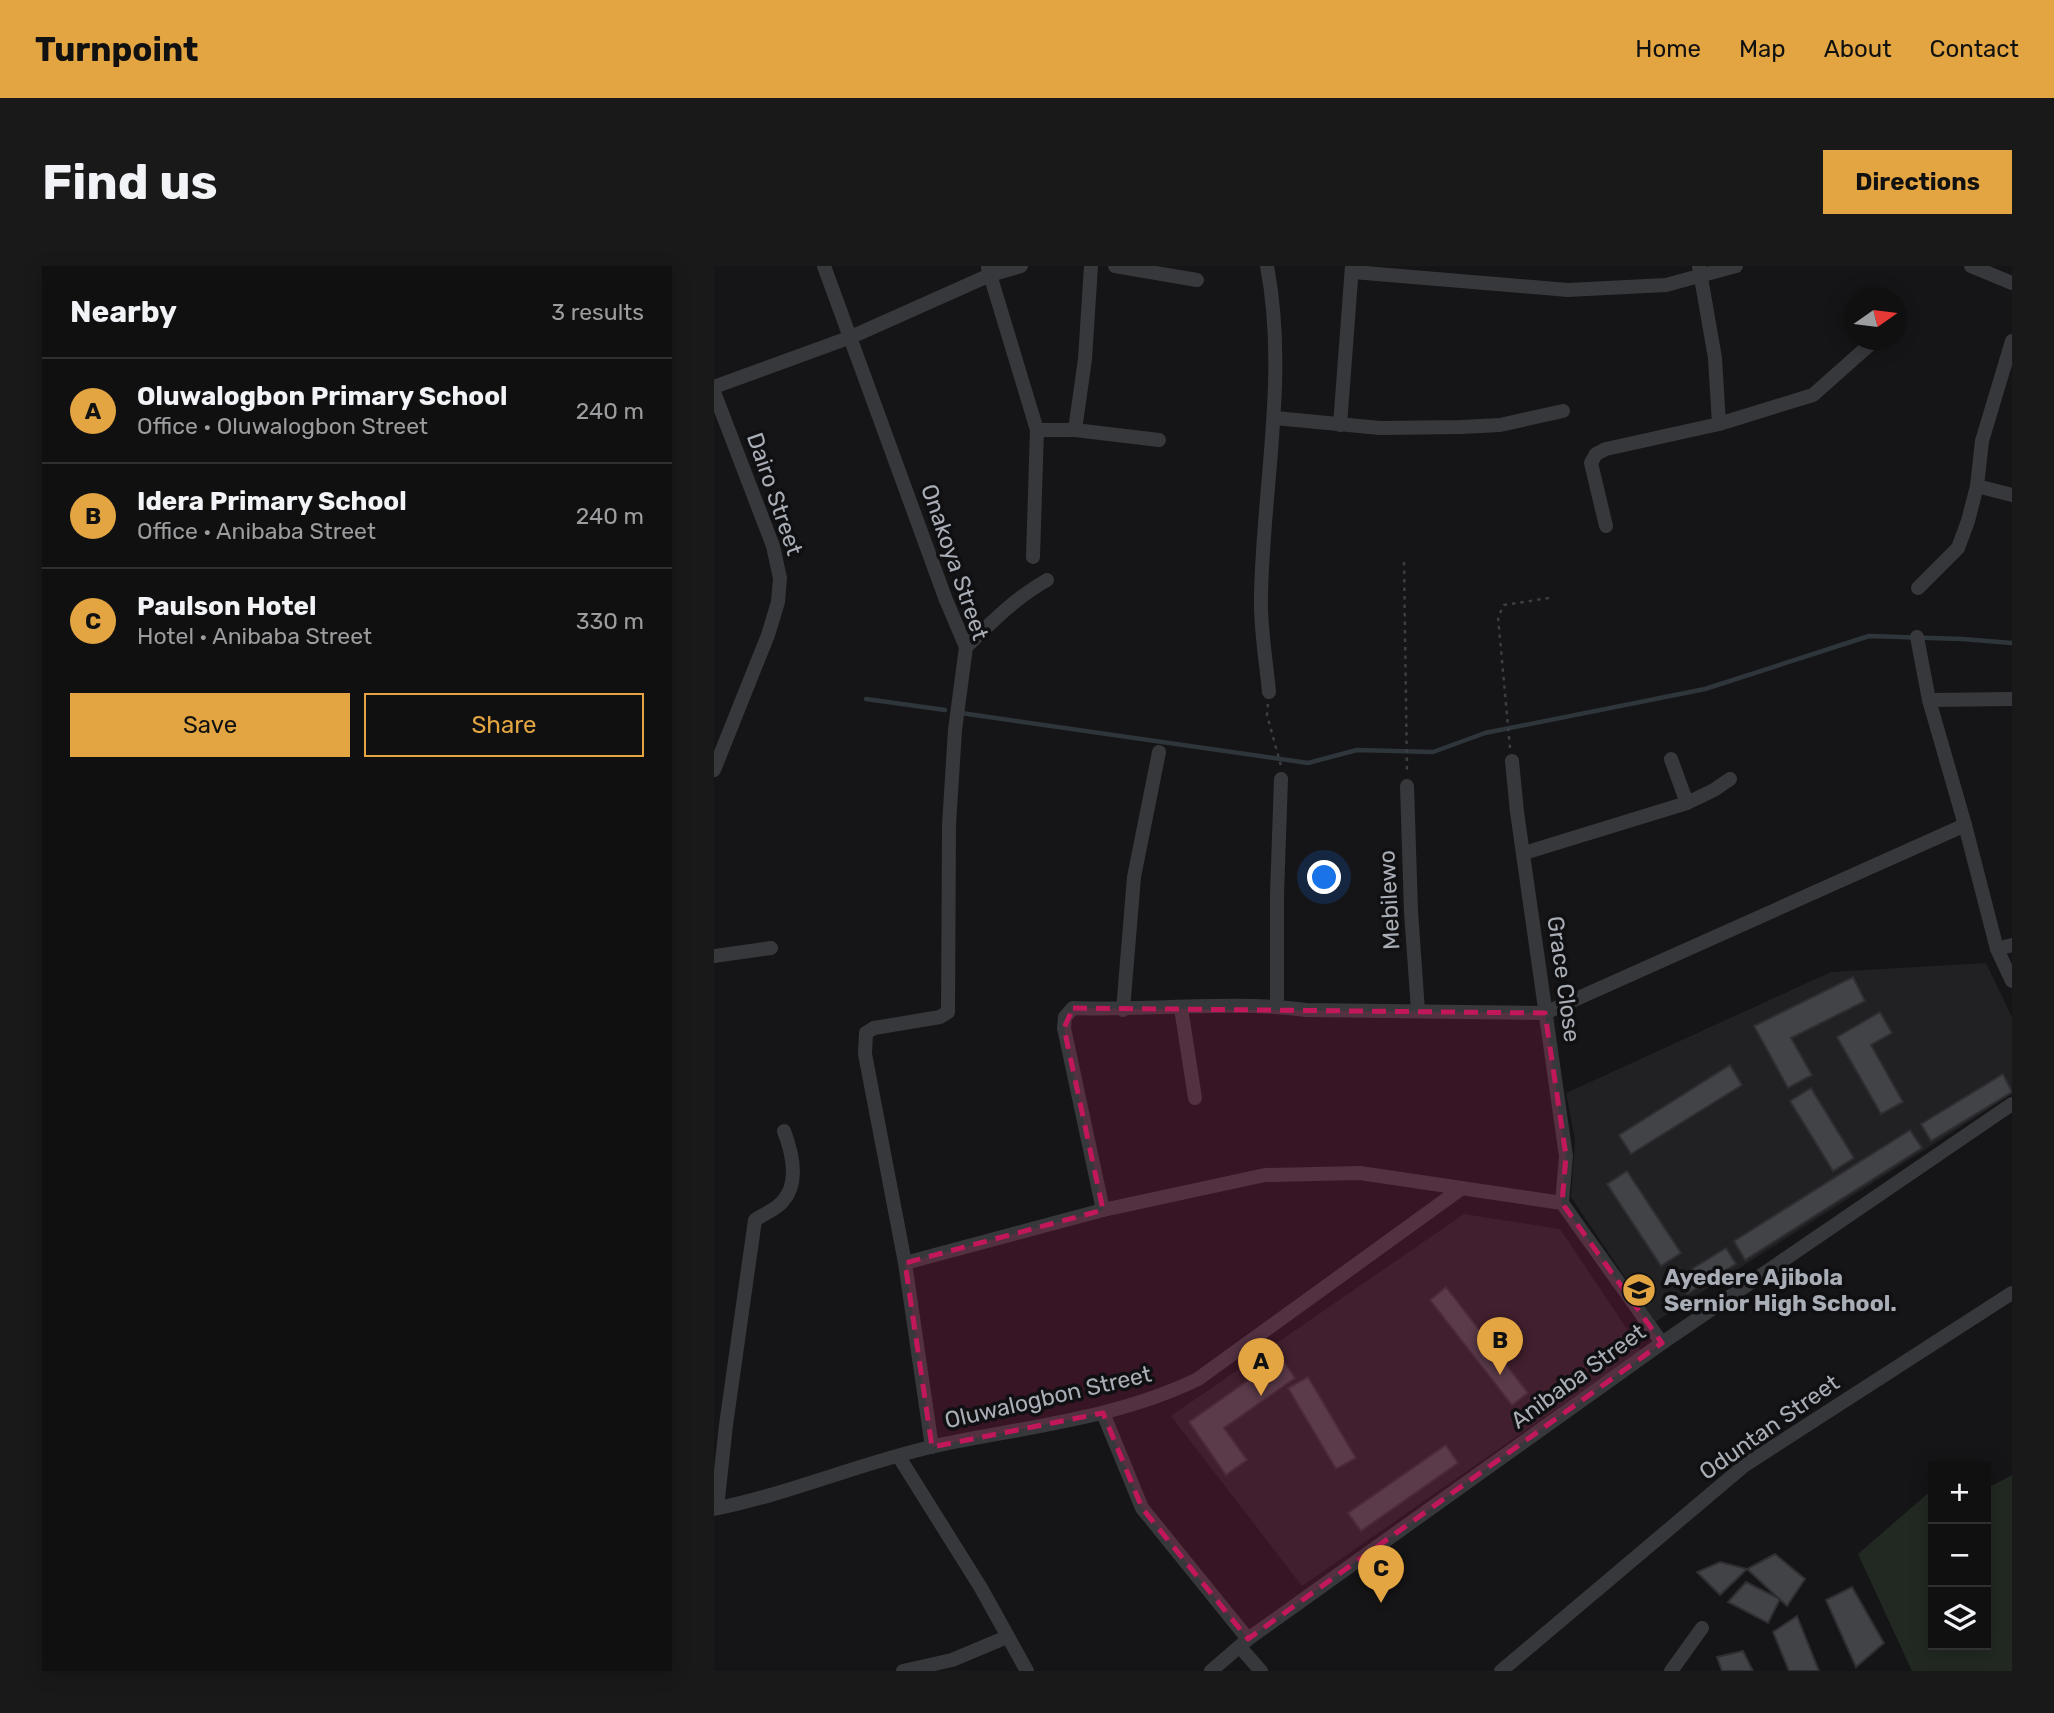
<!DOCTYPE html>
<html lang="en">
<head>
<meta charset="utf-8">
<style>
  :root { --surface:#101011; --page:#19191a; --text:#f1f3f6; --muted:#9c9d9f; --line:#303031; --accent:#e2a542 }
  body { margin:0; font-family:Rubik,sans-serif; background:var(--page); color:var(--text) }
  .controls { position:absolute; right:21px; bottom:21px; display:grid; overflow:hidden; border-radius:0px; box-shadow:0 4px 18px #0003 }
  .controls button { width:63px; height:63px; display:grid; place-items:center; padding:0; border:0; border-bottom:2px solid var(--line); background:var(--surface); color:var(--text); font:35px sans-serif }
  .compass { position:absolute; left:1130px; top:21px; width:63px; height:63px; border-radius:50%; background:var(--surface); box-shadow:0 4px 18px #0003; rotate:76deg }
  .you { position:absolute; left:611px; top:612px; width:24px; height:24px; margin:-18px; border:5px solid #fff; border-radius:50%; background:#1a73e8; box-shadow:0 0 0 10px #1a73e833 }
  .badge { display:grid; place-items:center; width:46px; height:46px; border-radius:50%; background:var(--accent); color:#111; font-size:23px; font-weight:700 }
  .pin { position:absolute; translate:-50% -58px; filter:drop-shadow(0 2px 4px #0008) }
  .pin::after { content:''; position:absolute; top:37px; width:24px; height:21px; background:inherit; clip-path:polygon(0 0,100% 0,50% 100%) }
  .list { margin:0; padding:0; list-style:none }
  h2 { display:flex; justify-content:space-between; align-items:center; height:91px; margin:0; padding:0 28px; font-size:30px }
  h2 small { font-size:23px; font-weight:400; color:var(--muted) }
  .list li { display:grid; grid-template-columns:46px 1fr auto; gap:21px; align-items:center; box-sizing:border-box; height:105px; padding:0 28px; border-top:2px solid var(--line) }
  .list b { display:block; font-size:26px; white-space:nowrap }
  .list p { margin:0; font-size:23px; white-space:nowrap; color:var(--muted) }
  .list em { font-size:23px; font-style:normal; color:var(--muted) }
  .actions { display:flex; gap:14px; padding:21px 28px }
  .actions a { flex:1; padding:16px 0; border:2px solid var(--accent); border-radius:0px; text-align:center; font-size:24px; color:var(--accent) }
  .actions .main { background:var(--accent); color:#111 }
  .icon { flex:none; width:38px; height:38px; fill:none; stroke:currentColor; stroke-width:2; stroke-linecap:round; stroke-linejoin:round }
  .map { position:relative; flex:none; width:1298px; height:1405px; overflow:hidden; border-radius:0px }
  header { display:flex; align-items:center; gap:42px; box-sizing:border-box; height:98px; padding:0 35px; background:var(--accent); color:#111 }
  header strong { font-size:33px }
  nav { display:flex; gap:38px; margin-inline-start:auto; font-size:24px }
  .intro { display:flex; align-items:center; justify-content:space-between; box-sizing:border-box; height:168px; padding:0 42px }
  h1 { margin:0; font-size:49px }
  .button { padding:18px 32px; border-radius:0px; background:var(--accent); color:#111; font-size:24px; font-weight:700 }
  main { display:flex; gap:42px; padding:0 42px }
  aside { flex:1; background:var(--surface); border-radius:0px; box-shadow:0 4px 18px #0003 }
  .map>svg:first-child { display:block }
  .built { fill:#212124 }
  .green { fill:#222922 }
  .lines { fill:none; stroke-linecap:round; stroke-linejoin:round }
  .stream { stroke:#2e363c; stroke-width:4.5 }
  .building { fill:#424347; stroke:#2f2f33; stroke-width:2 }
  .path { stroke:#3d3e42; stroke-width:2.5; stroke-dasharray:3.5 5; stroke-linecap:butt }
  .minor { stroke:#37383b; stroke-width:14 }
  .marked { fill:#c2185b; fill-opacity:0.2; stroke:#c2185b; stroke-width:5; stroke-dasharray:14 9; stroke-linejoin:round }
  .labels { text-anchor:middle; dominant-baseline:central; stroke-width:7; stroke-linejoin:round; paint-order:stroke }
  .street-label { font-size:23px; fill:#a8adb6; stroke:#101012 }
  .poi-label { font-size:23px; font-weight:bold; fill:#a8adb6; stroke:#101012; text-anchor:start }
</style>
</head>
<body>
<header>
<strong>Turnpoint</strong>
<nav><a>Home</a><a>Map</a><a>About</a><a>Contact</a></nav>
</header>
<div class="intro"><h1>Find us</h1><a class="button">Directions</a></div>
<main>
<aside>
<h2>Nearby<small>3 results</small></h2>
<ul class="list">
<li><span class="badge">A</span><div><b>Oluwalogbon Primary School</b><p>Office · Oluwalogbon Street</p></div><em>240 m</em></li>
<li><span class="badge">B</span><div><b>Idera Primary School</b><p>Office · Anibaba Street</p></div><em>240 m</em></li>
<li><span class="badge">C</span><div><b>Paulson Hotel</b><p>Hotel · Anibaba Street</p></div><em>330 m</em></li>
</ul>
<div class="actions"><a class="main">Save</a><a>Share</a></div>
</aside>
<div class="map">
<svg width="1298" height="1405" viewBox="0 0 1298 1405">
  <rect width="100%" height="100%" fill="#151517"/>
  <g class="built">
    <path d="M 1272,697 L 1298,751 L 1298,828 L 941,1056 L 857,931 L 861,874 L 852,827 L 1117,706 Z"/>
    <path d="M 750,948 L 846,963 L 927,1084 L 588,1320 L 457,1150 Z"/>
  </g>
  <path class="green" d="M 1298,1209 L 1298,1405 L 1198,1405 L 1144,1288 L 1219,1223 L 1219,1379 L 1272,1379 L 1272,1223 Z"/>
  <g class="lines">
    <g class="stream">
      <path d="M 152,433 L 231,444"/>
      <path d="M 247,447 L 594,497 L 643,484 L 719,486 L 771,467 L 991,423 L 1155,370 L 1248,373 L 1298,377"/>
    </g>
  </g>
  <g class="building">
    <path d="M 1139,711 L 1151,735 L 1077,772 L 1098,809 L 1074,822 L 1040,760 Z"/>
    <path d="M 1166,746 L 1178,767 L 1157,779 L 1189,836 L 1167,848 L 1123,771 Z"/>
    <path d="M 1016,799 L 1028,819 L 917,888 L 905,869 Z"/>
    <path d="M 1289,808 L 1298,826 L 1217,875 L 1207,858 Z"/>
    <path d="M 1097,822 L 1140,892 L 1119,905 L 1076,835 Z"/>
    <path d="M 1196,864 L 1208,882 L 1031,994 L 1020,975 Z"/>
    <path d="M 913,905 L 967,987 L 947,1000 L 893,918 Z"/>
    <path d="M 1012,982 L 1022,998 L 973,1028 L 963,1012 Z"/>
    <path d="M 732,1021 L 814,1127 L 798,1139 L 716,1034 Z"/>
    <path d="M 567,1091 L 581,1112 L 510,1162 L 533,1194 L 512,1209 L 475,1156 Z"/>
    <path d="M 594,1111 L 642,1192 L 622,1203 L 574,1122 Z"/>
    <path d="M 732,1179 L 744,1197 L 647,1265 L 634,1247 Z"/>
    <path d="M 1061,1288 L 1091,1313 L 1073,1340 L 1033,1303 Z"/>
    <path d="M 1006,1296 L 1033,1303 L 1006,1329 L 983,1306 Z"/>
    <path d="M 1032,1316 L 1066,1333 L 1054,1357 L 1014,1336 Z"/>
    <path d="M 1138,1321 L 1170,1377 L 1142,1401 L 1112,1334 Z"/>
    <path d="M 1083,1350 L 1105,1405 L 1075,1405 L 1059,1366 Z"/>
    <path d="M 1029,1385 L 1039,1405 L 1008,1405 L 1003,1391 Z"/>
  </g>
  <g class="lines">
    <g class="path">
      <path d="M 690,296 L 693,506"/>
      <path d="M 554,438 L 553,449 L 567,500"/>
      <path d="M 796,482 L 784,351 L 790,339 L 835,332"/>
    </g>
    <g class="minor">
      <path d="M 110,0 L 232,334 L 252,381 L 241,464 L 235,559 L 234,746 L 226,751 L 160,762 L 152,767 L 151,788 L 191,997 L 218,1181"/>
      <path d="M 401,0 L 483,14"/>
      <path d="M 553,0 C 574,109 549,220 547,330 C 546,361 552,394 555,426"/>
      <path d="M 985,0 L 1001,92 L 1005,158 L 1099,129 L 1161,74"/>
      <path d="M 1257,0 L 1298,17"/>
      <path d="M 274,2 L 323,164 L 319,291"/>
      <path d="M 639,6 L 854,24 L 952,19 L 1022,0"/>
      <path d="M 1298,75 L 1268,175 L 1263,220 L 1298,229"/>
      <path d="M 0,121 L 137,71 L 276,9 L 307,0"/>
      <path d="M 0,126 L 59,280 L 66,312 L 64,336 L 54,369 L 0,504"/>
      <path d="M 561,152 L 666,162 L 747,161 L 786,159 L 849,145"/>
      <path d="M 626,159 L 638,0"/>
      <path d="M 323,164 L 361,164 L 371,93 L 377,0"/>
      <path d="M 361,164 L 445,174"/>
      <path d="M 892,260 L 877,197 L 882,188 L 892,183 L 1005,158"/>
      <path d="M 1204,322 L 1244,282 L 1254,255 L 1263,220"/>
      <path d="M 1203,371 L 1215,434 L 1251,559 L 1283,683 L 1298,715"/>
      <path d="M 252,381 C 278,356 301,332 333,314"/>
      <path d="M 1215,434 L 1298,433"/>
      <path d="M 798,495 L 803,546 L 852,890 L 848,937"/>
      <path d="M 693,520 L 697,645 L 704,745"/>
      <path d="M 973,537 L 1000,524 L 1016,513"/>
      <path d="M 810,587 L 973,537 L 957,493"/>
      <path d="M 1283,683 L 1298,679"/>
      <path d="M 0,690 L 57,682"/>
      <path d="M 563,740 L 563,628 L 567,513"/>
      <path d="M 467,742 L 481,832"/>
      <path d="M 409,744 L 420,611 L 445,486"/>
      <path d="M 389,944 L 350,762 L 351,751 L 359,742 C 436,745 515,734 592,744 L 831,747 L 1251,559"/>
      <path d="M 191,997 L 389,944 L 551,909 L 646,907 L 848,937 L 948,1077"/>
      <path d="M 389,1147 L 428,1242 L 534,1373"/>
      <path d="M 185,1191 L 267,1322 L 313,1405"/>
      <path d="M 3,1242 L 12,1159 L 41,954 C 50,948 63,943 69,935 C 86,916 78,886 70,865"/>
      <path d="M 0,1243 C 75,1228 146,1197 221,1180 C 309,1161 402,1153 484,1113 L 748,922"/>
      <path d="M 526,1381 L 547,1405"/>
      <path d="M 189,1405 L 238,1394 L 293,1371"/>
      <path d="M 497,1405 L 534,1373 L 948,1077 L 1298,838"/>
      <path d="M 787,1405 L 1031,1199 L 1298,1027"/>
      <path d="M 957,1405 L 988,1362"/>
    </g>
  </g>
  <path class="marked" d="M 359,742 L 831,747 L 852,890 L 848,937 L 948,1077 L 534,1373 L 428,1242 L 389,1147 L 218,1181 L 191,997 L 389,944 L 350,762 Z"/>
  <defs>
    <g id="school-disc" transform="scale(1.75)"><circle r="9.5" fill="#e2a542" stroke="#101012"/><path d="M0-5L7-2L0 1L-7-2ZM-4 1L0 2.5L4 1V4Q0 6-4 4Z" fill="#111"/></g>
  </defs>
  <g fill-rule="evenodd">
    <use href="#school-disc" x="925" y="1024"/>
  </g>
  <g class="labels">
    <g class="street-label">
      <text transform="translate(61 228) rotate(71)">Dairo Street</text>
      <text transform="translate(241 296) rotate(71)">Onakoya Street</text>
      <text transform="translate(675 634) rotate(-93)">Mebilewo</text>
      <text transform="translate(850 713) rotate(82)">Grace Close</text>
      <text transform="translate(864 1110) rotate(-36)">Anibaba Street</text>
      <text transform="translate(334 1131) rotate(-13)">Oluwalogbon Street</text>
      <text transform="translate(1055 1161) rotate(-35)">Oduntan Street</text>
    </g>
    <g class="poi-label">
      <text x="950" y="1011">Ayedere Ajibola<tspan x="950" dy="26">Sernior High School.</tspan></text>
    </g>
  </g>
</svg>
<div class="controls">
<button>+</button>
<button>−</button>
<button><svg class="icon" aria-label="layers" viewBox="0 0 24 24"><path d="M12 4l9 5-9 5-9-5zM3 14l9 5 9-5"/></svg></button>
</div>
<svg class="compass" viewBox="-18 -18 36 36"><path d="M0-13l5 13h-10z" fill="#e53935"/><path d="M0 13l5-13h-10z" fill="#9c9d9f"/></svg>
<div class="you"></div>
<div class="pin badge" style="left:547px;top:1130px">A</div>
<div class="pin badge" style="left:786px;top:1109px">B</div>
<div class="pin badge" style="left:667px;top:1337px">C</div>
</div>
</main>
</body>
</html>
